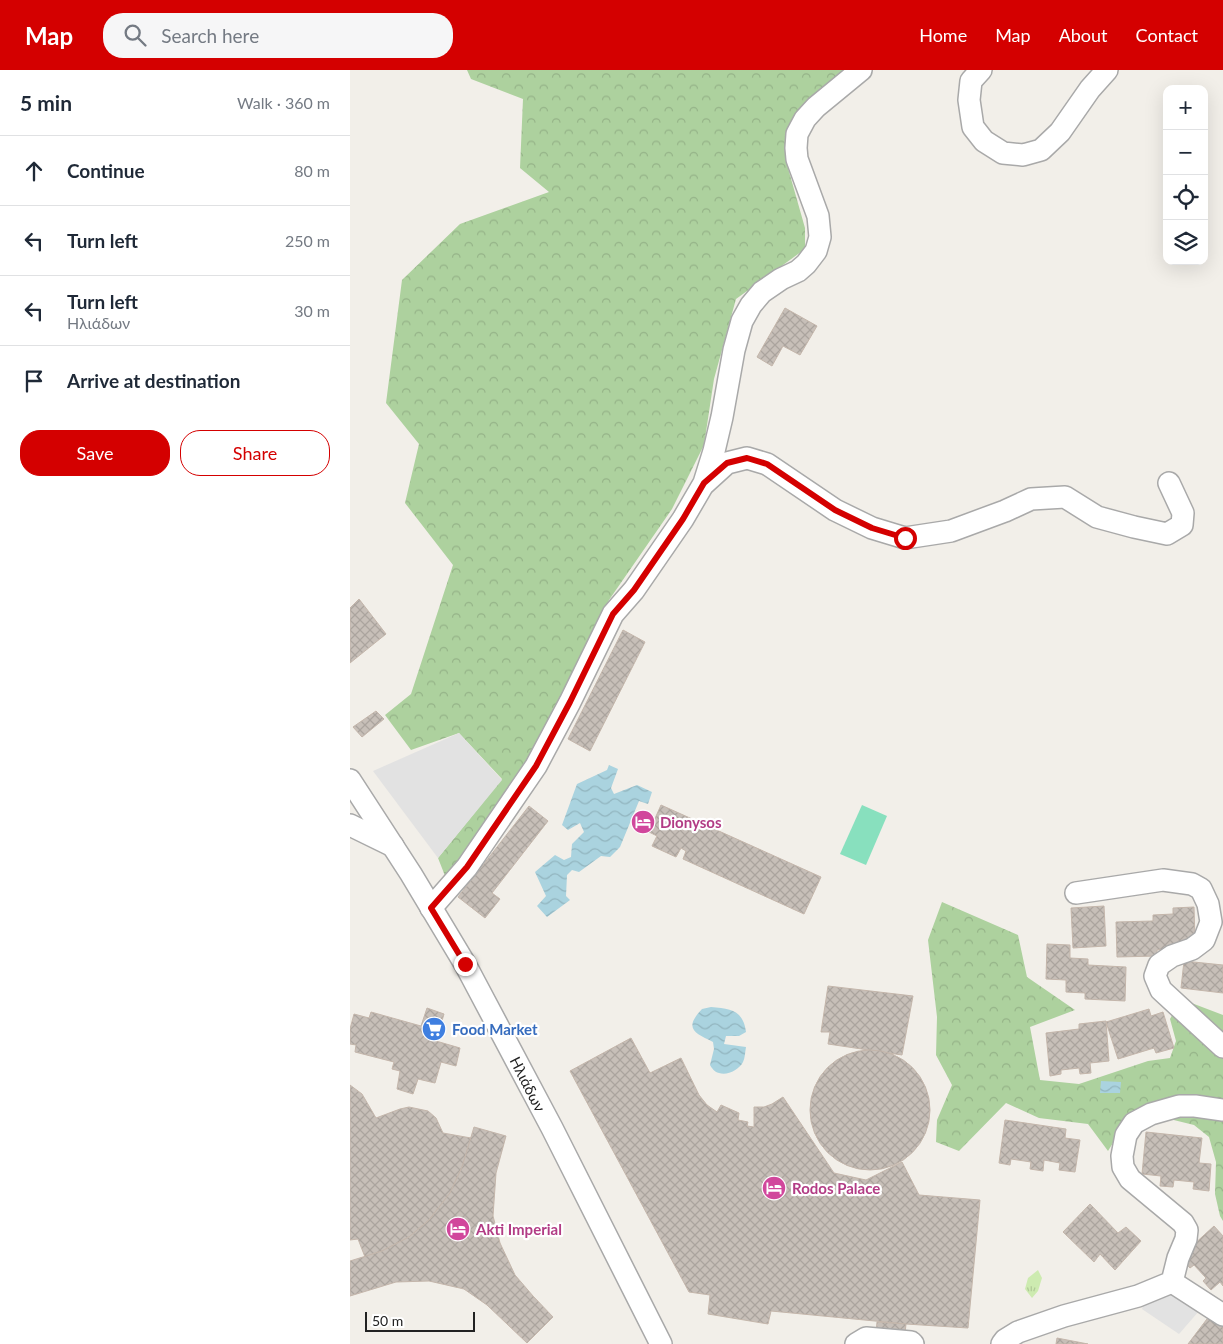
<!DOCTYPE html>
<html lang="en">
<head>
<meta charset="utf-8">
<style>
  :root { --surface:#fff; --page:#f6f6f7; --text:#1f2937; --muted:#747a83; --line:#e0e1e3; --accent:#d40000 }
  body { margin:0; font-family:Lato,sans-serif; background:var(--page); color:var(--text) }
  .controls { position:absolute; right:15px; top:15px; display:grid; overflow:hidden; border-radius:10px; box-shadow:0 5px 20px #0002 }
  .controls button { width:45px; height:45px; display:grid; place-items:center; padding:0; border:0; border-bottom:1px solid var(--line); background:var(--surface); color:var(--text); font:25px sans-serif }
  .scale { position:absolute; left:15px; bottom:12px; width:110px; box-sizing:border-box; padding-left:5px; border:2px solid #222; border-top:0; font-size:14px; line-height:18px; white-space:nowrap; color:#222; -webkit-text-stroke:4px #fff; paint-order:stroke }
  .stop { position:absolute; width:15px; height:15px; margin:-11px; border:4px solid #d40000; border-radius:50%; background:#fff }
  .stop.end { background:#d40000; border-color:#fff; box-shadow:0 1px 5px #0008 }
  .list { margin:0; padding:0; list-style:none }
  h2 { display:flex; justify-content:space-between; align-items:center; height:65px; margin:0; padding:0 20px; font-size:21px }
  h2 small { font-size:16px; font-weight:400; color:var(--muted) }
  .list li { display:grid; grid-template-columns:32px 1fr auto; gap:15px; align-items:center; box-sizing:border-box; height:70px; padding:0 20px; border-top:1px solid var(--line) }
  .list b { display:block; font-size:19px; white-space:nowrap }
  .list p { margin:0; font-size:16px; white-space:nowrap; color:var(--muted) }
  .list em { font-size:16px; font-style:normal; color:var(--muted) }
  .actions { display:flex; gap:10px; padding:15px 20px }
  .actions a { flex:1; padding:11px 0; border:1px solid var(--accent); border-radius:20px; text-align:center; font-size:18px; color:var(--accent) }
  .actions .main { background:var(--accent); color:#fff }
  .icon { flex:none; width:28px; height:28px; fill:none; stroke:currentColor; stroke-width:2; stroke-linecap:round; stroke-linejoin:round }
  .map { position:relative; flex:none; width:873px; height:1274px; overflow:hidden }
  header { display:flex; align-items:center; gap:30px; box-sizing:border-box; height:70px; padding:0 25px; background:var(--accent); color:#fff }
  header strong { font-size:24px }
  nav { display:flex; gap:28px; margin-inline-start:auto; font-size:18px }
  .search { width:350px; height:45px; background:var(--page); display:flex; align-items:center; gap:12px; box-sizing:border-box; padding:0 18px; border-radius:20px; color:var(--muted); font-size:19px }
  main { display:flex }
  aside { flex:1; background:var(--surface) }
  .map>svg:first-child { display:block }
  .grass { fill:url(#grass-tufts) }
  .forest { fill:url(#forest-crowns) }
  .pitch { fill:#88e0be }
  .parking { fill:#e2e2e2 }
  .water { fill:url(#water-waves) }
  .building { fill:url(#building-cross-hatch); stroke:#c4b6ab }
  .lines { fill:none; stroke-linecap:round; stroke-linejoin:round }
  .minor-casing { stroke:#a9a9a9; stroke-width:24 }
  .minor { stroke:#fff; stroke-width:21 }
  .route { stroke:#d40000; stroke-width:6 }
  .labels { text-anchor:middle; dominant-baseline:central; stroke-width:4.5; stroke-linejoin:round; paint-order:stroke }
  .hotel-label { font-size:15px; font-weight:bold; fill:#b23c85; stroke:#fff; text-anchor:start }
  .shop-label { font-size:15px; font-weight:bold; fill:#366cbe; stroke:#fff; text-anchor:start }
  .street-label { font-size:15px; fill:#222; stroke:#fff }
</style>
</head>
<body>
<header>
<strong>Map</strong>
<div class="search"><svg class="icon" aria-label="search" viewBox="0 0 24 24"><circle cx="10" cy="10" r="6"/><path d="M15 15l6 6"/></svg>Search here</div>
<nav><a>Home</a><a>Map</a><a>About</a><a>Contact</a></nav>
</header>
<main>
<aside>
<h2>5 min<small>Walk · 360 m</small></h2>
<ul class="list">
<li><svg class="icon" aria-label="ahead" viewBox="0 0 24 24"><path d="M12 20V5M6 11l6-6 6 6"/></svg><div><b>Continue</b></div><em>80 m</em></li>
<li><svg class="icon" aria-label="left" viewBox="0 0 24 24"><path d="M17 20v-9H6M10 6l-5 5 5 5"/></svg><div><b>Turn left</b></div><em>250 m</em></li>
<li><svg class="icon" aria-label="left" viewBox="0 0 24 24"><path d="M17 20v-9H6M10 6l-5 5 5 5"/></svg><div><b>Turn left</b><p>Ηλιάδων</p></div><em>30 m</em></li>
<li><svg class="icon" aria-label="arrive" viewBox="0 0 24 24"><path d="M6 21V4h12l-3 4 3 4H6"/></svg><div><b>Arrive at destination</b></div></li>
</ul>
<div class="actions"><a class="main">Save</a><a>Share</a></div>
</aside>
<div class="map">
<svg width="873" height="1274" viewBox="0 0 873 1274">
  <defs>
    <pattern id="grass-tufts" width="24" height="20" patternUnits="userSpaceOnUse" patternTransform="scale(1.25)"><rect width="24" height="20" fill="#cdebb0"/><path d="M3 7l-1-3M5 7V3M7 7l1-3M15 17l-1-3M17 17v-4M19 17l1-3" fill="none" stroke="#b0c997"/></pattern>
    <pattern id="forest-crowns" width="20" height="18" patternUnits="userSpaceOnUse" patternTransform="scale(1.25)"><rect width="20" height="18" fill="#add19e"/><path d="M2 6a3 3 0 1 1 6 0M12 15a3 3 0 1 1 6 0" fill="none" stroke="#95b388"/></pattern>
    <pattern id="water-waves" width="16" height="10" patternUnits="userSpaceOnUse" patternTransform="scale(1.25)"><rect width="16" height="10" fill="#aad3df"/><path d="M0 5q4-4 8 0t8 0" fill="none" stroke="#92b5bf"/></pattern>
    <pattern id="building-cross-hatch" width="8" height="8" patternUnits="userSpaceOnUse" patternTransform="scale(1.25)"><rect width="8" height="8" fill="#c7bfb8"/><path d="M0 0l8 8M0 8l8-8" fill="none" stroke="#aba49e"/></pattern>
  </defs>
  <rect width="100%" height="100%" fill="#f2efe9"/>
  <path class="grass" d="M 688,1200 L 692,1208 L 688,1221 L 682,1228 L 675,1219 L 678,1208 Z"/>
  <g class="forest">
    <path d="M 117,0 L 497,0 L 440,52 L 436,91 L 455,158 L 455,179 L 386,229 L 364,309 L 354,375 L 322,439 L 259,530 L 187,691 L 101,821 L 88,788 L 152,709 L 109,663 L 61,680 L 35,645 L 61,624 L 103,495 L 55,433 L 69,374 L 36,333 L 52,210 L 110,154 L 199,122 L 170,98 L 173,29 L 121,9 Z"/>
    <path d="M 592,832 L 668,865 L 677,907 L 725,940 L 680,957 L 690,1010 L 729,1014 L 798,991 L 820,988 L 826,971 L 820,949 L 831,929 L 873,945 L 873,1151 L 870,1146 L 865,1124 L 866,1092 L 859,1067 L 844,1055 L 783,1040 L 758,1081 L 738,1054 L 689,1048 L 656,1033 L 609,1081 L 586,1072 L 587,1050 L 602,1015 L 586,985 L 587,947 L 578,870 Z"/>
  </g>
  <path class="pitch" d="M 512,735 L 537,746 L 516,795 L 490,784 Z"/>
  <g class="parking">
    <path d="M 109,663 L 152,710 L 88,788 L 23,701 Z"/>
    <path d="M 821,1223 L 849,1241 L 829,1264 L 792,1239 L 794,1233 Z"/>
  </g>
  <g class="water">
    <path d="M 259,695 L 268,699 L 261,718 L 264,724 L 287,715 L 302,722 L 298,734 L 289,731 L 270,777 L 260,787 L 251,786 L 229,802 L 222,800 L 217,805 L 216,826 L 220,830 L 197,847 L 187,836 L 196,826 L 185,802 L 205,785 L 214,790 L 221,787 L 222,774 L 234,762 L 230,753 L 218,760 L 212,755 L 227,714 L 257,700 Z"/>
    <path d="M 361,937 C 381,939 393,940 396,962 L 389,966 L 376,966 L 374,974 L 396,977 C 395,982 395,988 393,992 C 389,1000 377,1006 369,1003 C 364,1002 362,998 360,995 L 364,979 L 363,972 C 345,963 333,959 352,939 Z"/>
    <path d="M 751,1011 L 771,1012 L 770,1023 L 750,1023 Z"/>
  </g>
  <g class="building">
    <path d="M 435,238 L 467,256 L 450,285 L 433,276 L 422,296 L 407,287 Z"/>
    <path d="M 9,529 L 36,564 L 0,593 L 0,538 Z"/>
    <path d="M 273,560 L 295,572 L 240,681 L 218,669 Z"/>
    <path d="M 26,641 L 34,649 L 12,667 L 3,657 Z"/>
    <path d="M 311,735 L 471,807 L 454,844 L 333,789 L 336,781 L 331,778 L 326,787 L 302,776 L 307,766 L 299,762 Z"/>
    <path d="M 179,736 L 198,751 L 142,823 L 150,829 L 135,848 L 108,827 Z"/>
    <path d="M 754,836 L 756,876 L 723,878 L 721,838 Z"/>
    <path d="M 844,837 L 845,871 L 827,872 L 827,879 L 807,880 L 807,886 L 767,887 L 766,852 L 803,851 L 803,845 L 823,844 L 823,838 Z"/>
    <path d="M 697,874 L 720,875 L 720,888 L 738,889 L 738,895 L 776,897 L 775,931 L 735,929 L 735,923 L 716,922 L 716,910 L 696,909 Z"/>
    <path d="M 834,891 L 873,895 L 873,923 L 831,918 Z"/>
    <path d="M 478,916 L 563,926 L 552,985 L 478,974 L 480,962 L 471,962 Z"/>
    <path d="M 77,938 L 94,944 L 86,971 L 110,978 L 106,996 L 91,992 L 85,1013 L 68,1009 L 63,1024 L 47,1019 L 50,1001 L 42,999 L 44,992 L 5,982 L 6,975 L 0,974 L 0,959 L 4,944 L 19,948 L 21,942 L 71,956 Z"/>
    <path d="M 799,939 L 801,946 L 813,942 L 824,978 L 806,983 L 804,978 L 768,989 L 756,952 Z"/>
    <path d="M 756,951 L 759,991 L 740,993 L 741,1003 L 730,1004 L 729,998 L 711,1000 L 711,1004 L 700,1006 L 696,963 L 729,959 L 729,954 Z"/>
    <path d="M 281,968 L 300,1003 L 331,988 L 349,1025 L 357,1035 L 367,1042 L 371,1035 L 389,1043 L 388,1050 L 398,1052 L 397,1056 L 404,1057 L 404,1037 L 414,1037 L 422,1034 L 433,1027 L 484,1103 L 516,1110 L 552,1092 L 569,1125 L 630,1130 L 618,1258 L 556,1254 L 421,1241 L 418,1254 L 358,1244 L 360,1225 L 339,1222 L 220,1001 Z"/>
    <circle cx="520" cy="1040" r="60"/>
    <path d="M 0,1015 L 12,1024 L 26,1048 L 50,1039 L 59,1037 L 78,1041 L 86,1048 L 93,1063 L 121,1068 L 112,1097 L 100,1123 L 79,1150 L 59,1167 L 32,1181 L 15,1187 L 8,1169 L 0,1170 Z"/>
    <path d="M 655,1050 L 716,1059 L 715,1068 L 730,1070 L 725,1102 L 709,1100 L 710,1093 L 694,1090 L 693,1101 L 680,1099 L 681,1092 L 661,1089 L 660,1095 L 649,1093 Z"/>
    <path d="M 124,1057 L 156,1066 L 146,1103 L 143,1146 L 150,1173 L 165,1205 L 183,1226 L 203,1247 L 177,1273 L 137,1235 L 114,1219 L 79,1211 L 46,1212 L 0,1226 L 0,1191 L 32,1181 L 59,1167 L 79,1150 L 100,1123 L 112,1097 Z"/>
    <path d="M 796,1062 L 852,1068 L 849,1093 L 861,1094 L 859,1121 L 843,1119 L 844,1112 L 824,1110 L 823,1117 L 810,1116 L 811,1106 L 792,1104 Z"/>
    <path d="M 740,1134 L 768,1163 L 776,1157 L 791,1171 L 765,1200 L 750,1184 L 744,1192 L 713,1162 Z"/>
    <path d="M 864,1156 L 873,1166 L 873,1216 L 870,1212 L 861,1220 L 853,1211 L 856,1208 L 844,1195 L 840,1198 L 830,1187 Z"/>
    <path d="M 860,1245 L 873,1254 L 873,1274 L 838,1274 Z"/>
    <path d="M 527,1252 L 556,1254 L 554,1274 L 525,1274 Z"/>
    <path d="M 707,1268 L 738,1274 L 706,1274 Z"/>
  </g>
  <g class="lines">
    <g class="minor-casing">
      <g id="minor">
        <path d="M 631,0 L 621,11 L 619,30 L 623,57 L 634,71 L 653,83 L 673,85 L 691,80 L 710,62 L 740,19 L 757,0"/>
        <path d="M 355,413 L 377,393 L 397,388 L 417,394 L 485,440 L 522,458 L 555,468 L 601,461 L 655,441 L 681,429 L 715,427 L 747,447 L 784,457 L 817,464 L 832,455 L 833,443 L 819,413"/>
        <path d="M 0,710 L 61,804 L 115,894 L 202,1058 L 311,1274"/>
        <path d="M 0,755 L 43,776"/>
        <path d="M 726,823 L 813,810 L 842,814 L 851,819 L 858,834 L 861,852 L 854,870 L 842,879 L 822,886 L 809,895 L 805,906 L 811,920 L 873,977"/>
        <path d="M 81,838 L 117,797 L 186,696 L 220,632 L 263,544 L 284,520 L 333,449 L 354,413 L 364,381 L 372,347 L 384,280 L 392,251 L 401,235 L 412,222 L 431,209 L 448,201 L 456,194 L 466,181 L 470,167 L 468,146 L 447,89 L 446,78 L 447,64 L 455,49 L 466,37 L 511,0"/>
        <path d="M 822,1212 L 873,1245"/>
        <path d="M 506,1274 L 516,1268 L 561,1272 L 563,1274"/>
        <path d="M 652,1274 L 655,1270 L 668,1262 L 714,1246 L 788,1226 L 822,1212 L 828,1188 L 836,1169 L 837,1160 L 833,1153 L 780,1109 L 773,1097 L 772,1086 L 776,1065 L 784,1053 L 801,1044 L 829,1036 L 845,1036 L 873,1040"/>
      </g>
    </g>
    <use href="#minor" class="minor"/>
  </g>
  <g class="lines">
    <path class="route" d="M 115,894 L 81,838 L 117,797 L 186,696 L 220,632 L 263,544 L 284,520 L 333,449 L 354,413 L 377,393 L 397,388 L 417,394 L 485,440 L 522,458 L 555,468"/>
  </g>
  <defs>
    <g id="hotel-disc" transform="scale(1.25)"><circle r="9.5" fill="#d1479c" stroke="#fff"/><path d="M-6-4.5h1.5V1H6V5H4.5V3h-9V5H-6ZM-4 0a1.8 1.8 0 1 1 3.6 0ZM.5 0V-2.5h3Q6-2.5 6 0Z" fill="#fff"/></g>
    <g id="supermarket-disc" transform="scale(1.25)"><circle r="9.5" fill="#3f7fe0" stroke="#fff"/><path d="M-6-5.5h2.5l.6 2H6L4.5 2H-2.5L-4.4-4H-6ZM-1.5 3.2a1.3 1.3 0 1 0 .1 0ZM3 3.2a1.3 1.3 0 1 0 .1 0Z" fill="#fff"/></g>
  </defs>
  <g fill-rule="evenodd">
    <use href="#hotel-disc" x="293" y="752"/>
    <use href="#supermarket-disc" x="84" y="959"/>
    <use href="#hotel-disc" x="424" y="1118"/>
    <use href="#hotel-disc" x="108" y="1159"/>
  </g>
  <g class="labels">
    <g class="hotel-label">
      <text x="310" y="752">Dionysos</text>
      <text x="442" y="1118">Rodos Palace</text>
      <text x="126" y="1159">Akti Imperial</text>
    </g>
    <g class="shop-label">
      <text x="102" y="959">Food Market</text>
    </g>
    <g class="street-label">
      <text transform="translate(178 1014) rotate(63)">Ηλιάδων</text>
    </g>
  </g>
</svg>
<div class="controls">
<button>+</button>
<button>−</button>
<button><svg class="icon" aria-label="locate" viewBox="0 0 24 24"><circle cx="12" cy="12" r="6"/><path d="M12 2v4M12 18v4M2 12h4M18 12h4"/></svg></button>
<button><svg class="icon" aria-label="layers" viewBox="0 0 24 24"><path d="M12 4l9 5-9 5-9-5zM3 14l9 5 9-5"/></svg></button>
</div>
<div class="scale">50 m</div>
<div class="stop" style="left:555px;top:468px"></div>
<div class="stop end" style="left:115px;top:894px"></div>
</div>
</main>
</body>
</html>
